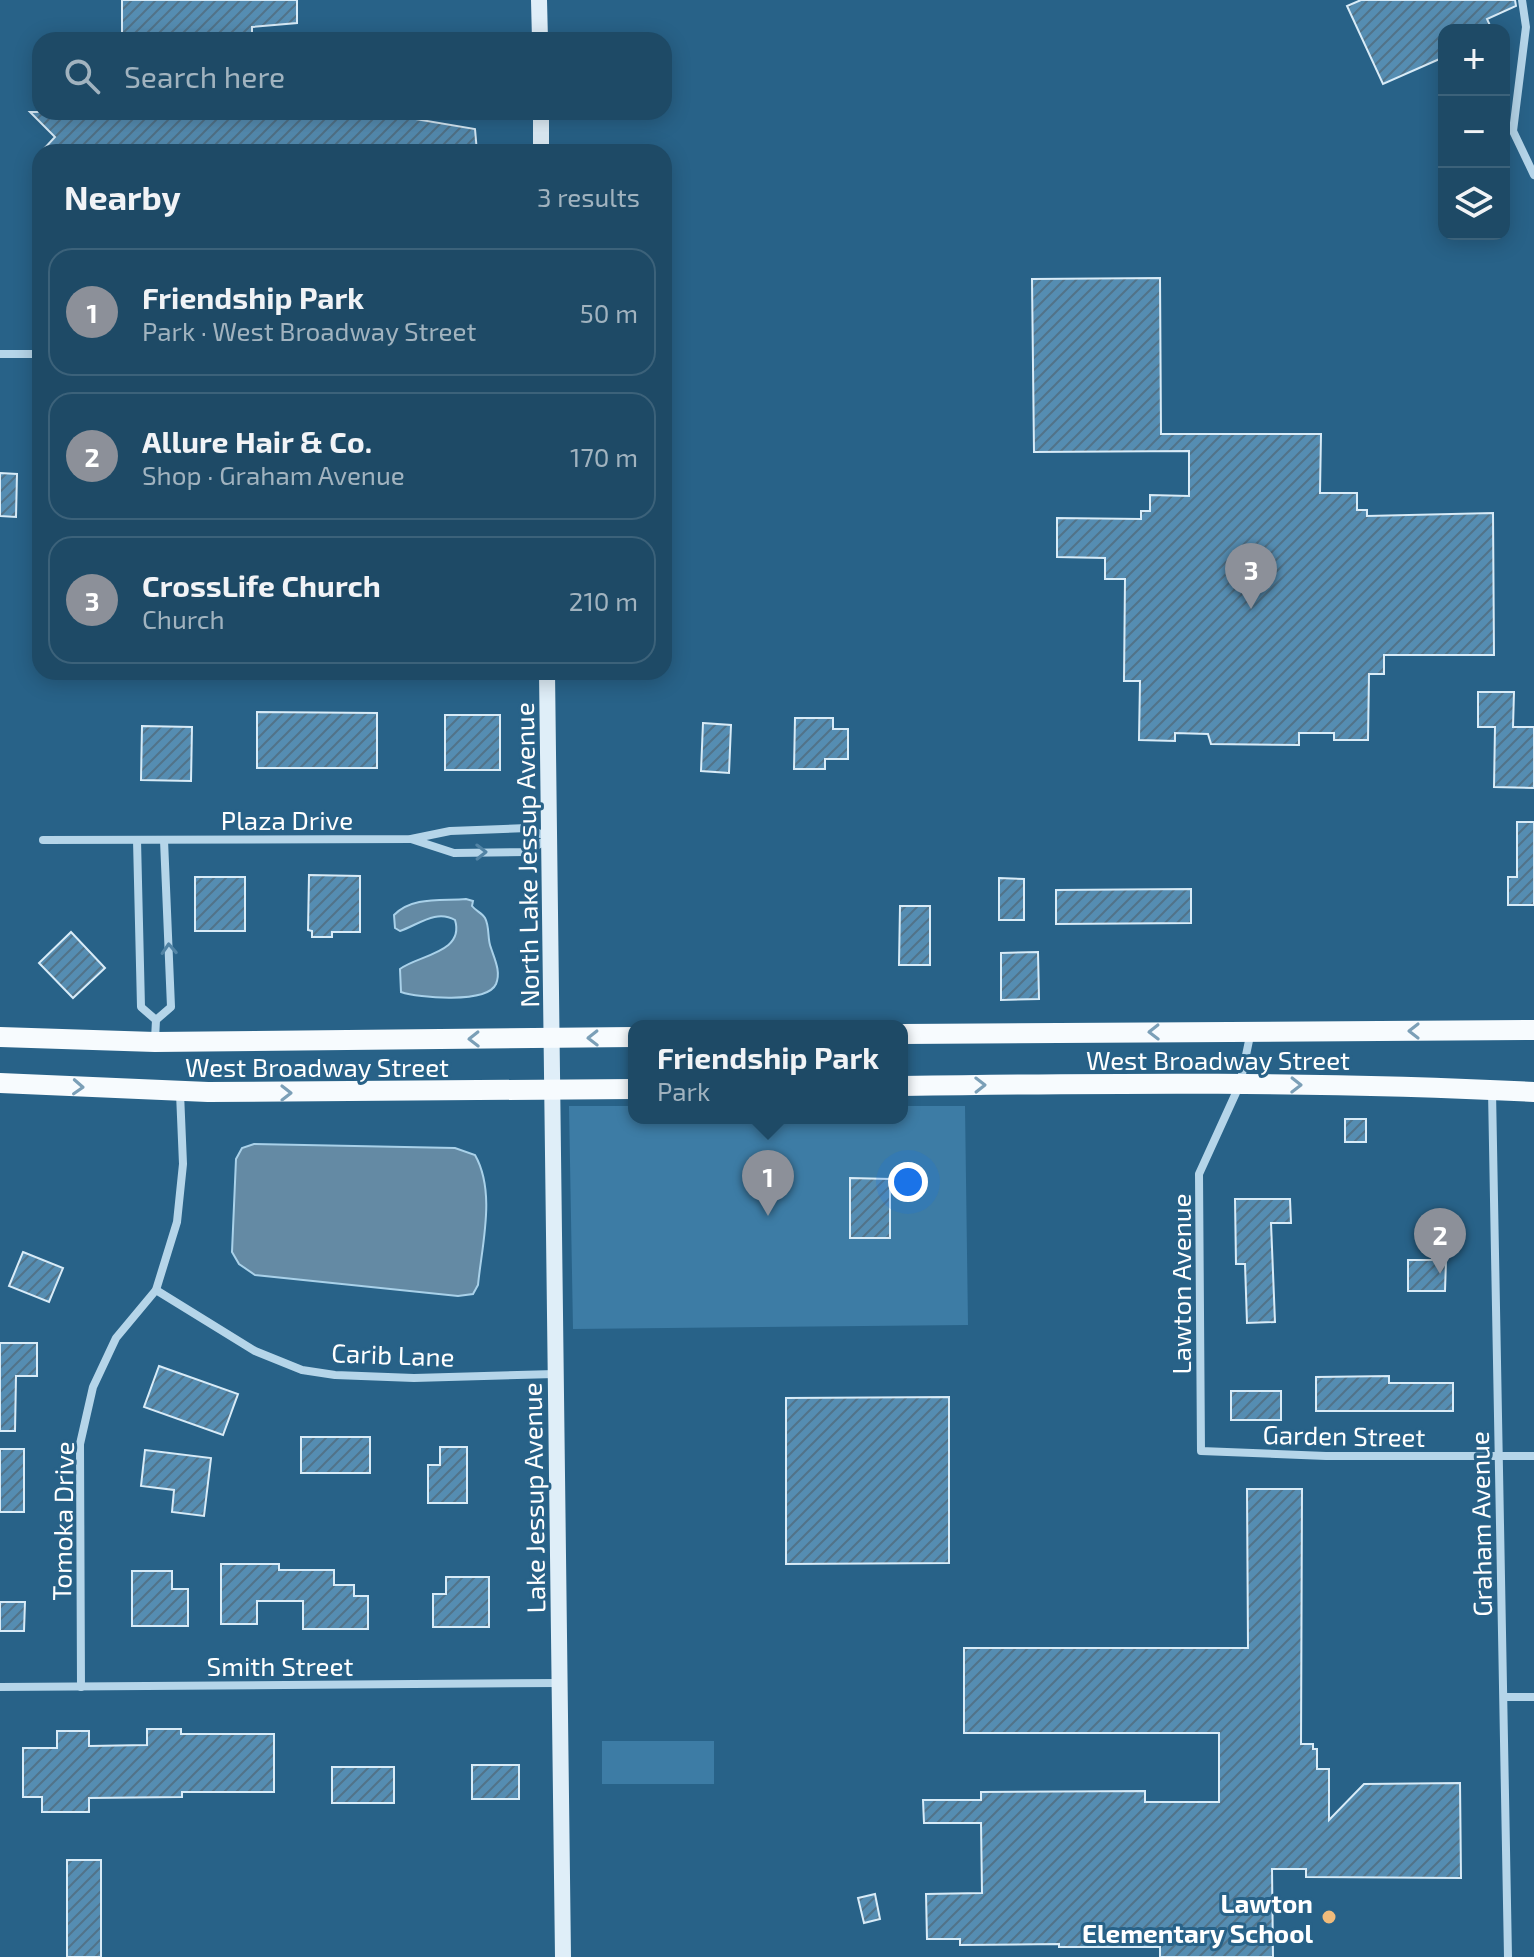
<!DOCTYPE html>
<html lang="en">
<head>
<meta charset="utf-8">
<style>
  :root { --surface:#1e4a66; --page:#26516c; --text:#f1f3f6; --muted:#a1b3bf; --line:#3c627a; --accent:#8c9099 }
  body { margin:0; font-family:"Exo 2",sans-serif; background:var(--page); color:var(--text) }
  .controls { position:absolute; right:24px; top:24px; display:grid; overflow:hidden; border-radius:16px; box-shadow:0 4px 20px #0003 }
  .controls button { width:72px; height:72px; display:grid; place-items:center; padding:0; border:0; border-bottom:2px solid var(--line); background:var(--surface); color:var(--text); font:40px sans-serif }
  .you { position:absolute; left:908px; top:1182px; width:28px; height:28px; margin:-20px; border:6px solid #fff; border-radius:50%; background:#1a73e8; box-shadow:0 0 0 12px #1a73e833 }
  .badge { display:grid; place-items:center; width:52px; height:52px; border-radius:50%; background:var(--accent); color:#fff; font-size:26px; font-weight:700 }
  .pin { position:absolute; translate:-50% -66px; filter:drop-shadow(0 2px 4px #0008) }
  .pin::after { content:''; position:absolute; top:42px; width:28px; height:24px; background:inherit; clip-path:polygon(0 0,100% 0,50% 100%) }
  .popup { position:absolute; left:628px; top:1020px; width:280px; height:104px; box-sizing:border-box; display:grid; place-content:center; border-radius:16px; background:var(--surface); filter:drop-shadow(0 2px 6px #0005); font-size:26px; white-space:nowrap; color:var(--muted) }
  .popup b { font-size:30px; color:var(--text) }
  .popup::after { content:''; position:absolute; left:50%; top:100%; margin-left:-16px; border:16px solid transparent; border-top-color:var(--surface) }
  .list { margin:0; padding:0; list-style:none }
  h2 { display:flex; justify-content:space-between; align-items:center; height:104px; margin:0; padding:0 32px; font-size:34px }
  h2 small { font-size:26px; font-weight:400; color:var(--muted) }
  .list li { display:grid; grid-template-columns:52px 1fr auto; gap:24px; align-items:center; box-sizing:border-box; height:128px; margin:0 16px 16px; padding:0 16px; border:2px solid var(--line); border-radius:24px }
  .list b { display:block; font-size:30px; white-space:nowrap }
  .list p { margin:0; font-size:26px; white-space:nowrap; color:var(--muted) }
  .list em { font-size:26px; font-style:normal; color:var(--muted) }
  .icon { flex:none; width:44px; height:44px; fill:none; stroke:currentColor; stroke-width:2; stroke-linecap:round; stroke-linejoin:round }
  .map { position:relative; flex:none; width:1534px; height:1957px; overflow:hidden }
  .search { position:absolute; background:var(--surface); box-shadow:0 4px 20px #0003; left:32px; top:32px; width:640px; height:88px; display:flex; align-items:center; gap:20px; box-sizing:border-box; padding:0 28px; border-radius:24px; color:var(--muted); font-size:30px }
  .panel { position:absolute; background:var(--surface); box-shadow:0 4px 20px #0003; left:32px; top:144px; width:640px; height:536px; border-radius:24px }
  .map>svg:first-child { display:block }
  .green { fill:#3d7ca5 }
  .water { fill:#648aa4; stroke:#a9d1e9; stroke-width:2 }
  .building { fill:url(#building-hatch); stroke:#d8ebf7; stroke-width:2 }
  .lines { fill:none; stroke-linecap:round; stroke-linejoin:round }
  .street { stroke:#b5d5e9; stroke-width:8 }
  .secondary { stroke:#dfeef8; stroke-width:16 }
  .primary { stroke:#f7fbfe; stroke-width:20 }
  .oneway { stroke:#5284a5 }
  .oneway2 { stroke:#7b9fb7 }
  .poi-dot { fill:#f0bb7b; stroke:#286288; stroke-width:3 }
  .labels { text-anchor:middle; dominant-baseline:central; stroke-width:6; stroke-linejoin:round; paint-order:stroke }
  .street-label { font-size:26px; fill:#fff; stroke:#286288 }
  .poi-label { font-size:26px; font-weight:bold; fill:#fff; stroke:#286288; text-anchor:end }
</style>
</head>
<body>
<div class="map">
<svg width="1534" height="1957" viewBox="0 0 1534 1957">
  <defs>
    <pattern id="building-hatch" width="6" height="6" patternUnits="userSpaceOnUse" patternTransform="scale(2)"><rect width="6" height="6" fill="#558db2"/><path d="M-1 1l2-2M0 6l6-6M5 7l2-2" fill="none" stroke="#517389"/></pattern>
  </defs>
  <rect width="100%" height="100%" fill="#286288"/>
  <g class="green">
    <path d="M 569,1106 L 634,1106 L 634,1118 L 902,1118 L 902,1106 L 965,1106 L 968,1325 L 573,1329 Z"/>
    <rect x="602" y="1741" width="112" height="43"/>
  </g>
  <g class="water">
    <path d="M 466,899 L 473,901 L 472,906 C 476,911 482,913 485,918 C 490,927 487,939 491,948 C 495,960 501,972 496,984 C 487,1004 418,998 401,992 L 400,969 C 418,955 465,953 455,920 C 436,909 418,925 400,931 L 395,928 L 394,915 C 412,896 442,901 466,899 Z"/>
    <path d="M 254,1144 L 455,1148 L 475,1155 C 496,1192 482,1244 478,1285 L 473,1294 L 458,1296 L 255,1275 L 239,1264 L 232,1252 L 236,1159 L 242,1148 Z"/>
  </g>
  <g class="building">
    <path d="M 122,0 L 297,0 L 297,23 L 252,27 L 252,40 L 122,40 Z"/>
    <path d="M 1361,0 L 1515,0 L 1516,6 L 1487,19 L 1492,30 L 1444,30 L 1444,57 L 1383,84 L 1347,6 Z"/>
    <path d="M 30,112 L 374,112 L 475,129 L 477,152 L 41,152 L 55,137 Z"/>
    <path d="M 1160,278 L 1161,434 L 1321,434 L 1320,493 L 1357,493 L 1357,510 L 1367,510 L 1367,516 L 1493,513 L 1494,655 L 1384,655 L 1384,674 L 1369,674 L 1368,740 L 1334,740 L 1334,733 L 1299,733 L 1299,745 L 1211,744 L 1208,734 L 1175,733 L 1175,741 L 1139,740 L 1140,681 L 1124,681 L 1125,579 L 1105,579 L 1105,558 L 1057,557 L 1057,518 L 1141,519 L 1141,511 L 1150,511 L 1150,495 L 1189,496 L 1189,451 L 1034,452 L 1032,279 Z"/>
    <path d="M 0,473 L 17,474 L 16,517 L 0,516 Z"/>
    <path d="M 1478,692 L 1514,692 L 1513,727 L 1534,727 L 1534,788 L 1494,787 L 1495,727 L 1478,727 Z"/>
    <path d="M 257,712 L 377,713 L 377,768 L 257,768 Z"/>
    <rect x="445" y="715" width="55" height="55"/>
    <path d="M 795,718 L 833,718 L 833,729 L 848,729 L 848,759 L 825,759 L 825,769 L 794,769 Z"/>
    <path d="M 703,723 L 731,725 L 729,773 L 701,771 Z"/>
    <path d="M 142,726 L 192,727 L 191,781 L 141,780 Z"/>
    <path d="M 1517,822 L 1534,822 L 1534,905 L 1508,905 L 1508,877 L 1517,877 Z"/>
    <path d="M 309,875 L 360,876 L 360,932 L 332,932 L 332,937 L 312,937 L 312,931 L 308,930 Z"/>
    <rect x="195" y="877" width="50" height="54"/>
    <path d="M 999,878 L 1024,879 L 1024,920 L 999,920 Z"/>
    <path d="M 1191,889 L 1191,923 L 1056,924 L 1056,890 Z"/>
    <path d="M 900,906 L 930,906 L 930,965 L 899,965 Z"/>
    <path d="M 71,932 L 105,968 L 73,998 L 39,963 Z"/>
    <path d="M 1038,952 L 1039,999 L 1001,1000 L 1001,953 Z"/>
    <rect x="1345" y="1119" width="21" height="23"/>
    <path d="M 850,1178 L 890,1179 L 890,1238 L 850,1238 Z"/>
    <path d="M 1235,1199 L 1290,1199 L 1291,1223 L 1271,1223 L 1275,1322 L 1247,1323 L 1245,1264 L 1236,1264 Z"/>
    <path d="M 23,1252 L 63,1268 L 49,1302 L 9,1286 Z"/>
    <path d="M 1408,1260 L 1446,1260 L 1445,1291 L 1408,1291 Z"/>
    <path d="M 0,1343 L 37,1343 L 37,1376 L 16,1376 L 15,1431 L 0,1431 Z"/>
    <path d="M 159,1366 L 238,1394 L 223,1435 L 144,1407 Z"/>
    <path d="M 1389,1376 L 1389,1383 L 1453,1383 L 1453,1411 L 1316,1411 L 1316,1377 Z"/>
    <rect x="1231" y="1391" width="50" height="29"/>
    <path d="M 949,1397 L 949,1563 L 786,1564 L 786,1398 Z"/>
    <rect x="301" y="1437" width="69" height="36"/>
    <path d="M 440,1447 L 467,1447 L 467,1503 L 428,1503 L 428,1465 L 440,1465 Z"/>
    <rect x="0" y="1449" width="24" height="63"/>
    <path d="M 145,1450 L 211,1458 L 204,1516 L 172,1512 L 174,1490 L 141,1486 Z"/>
    <path d="M 1247,1489 L 1302,1489 L 1301,1744 L 1313,1744 L 1313,1749 L 1317,1749 L 1317,1769 L 1329,1769 L 1329,1820 L 1364,1784 L 1460,1783 L 1461,1878 L 1306,1877 L 1306,1869 L 1272,1869 L 1273,1957 L 1160,1957 L 1160,1947 L 1059,1947 L 1059,1944 L 960,1945 L 960,1939 L 927,1939 L 926,1894 L 982,1893 L 981,1823 L 924,1823 L 923,1800 L 981,1800 L 981,1792 L 1145,1791 L 1145,1802 L 1219,1802 L 1219,1733 L 964,1733 L 964,1648 L 1248,1648 Z"/>
    <path d="M 221,1564 L 279,1564 L 279,1570 L 334,1570 L 334,1585 L 354,1585 L 354,1596 L 368,1596 L 368,1629 L 303,1629 L 303,1601 L 257,1601 L 257,1624 L 221,1624 Z"/>
    <path d="M 132,1571 L 172,1571 L 172,1589 L 188,1589 L 188,1626 L 132,1626 Z"/>
    <path d="M 446,1577 L 489,1577 L 489,1627 L 433,1627 L 433,1594 L 446,1594 Z"/>
    <path d="M 0,1602 L 25,1602 L 24,1631 L 0,1631 Z"/>
    <path d="M 147,1729 L 181,1729 L 181,1734 L 274,1734 L 274,1792 L 182,1792 L 182,1797 L 89,1798 L 89,1812 L 42,1812 L 42,1797 L 23,1797 L 23,1748 L 57,1748 L 57,1731 L 89,1731 L 89,1746 L 147,1745 Z"/>
    <rect x="472" y="1765" width="47" height="34"/>
    <rect x="332" y="1767" width="62" height="36"/>
    <rect x="67" y="1860" width="34" height="97"/>
    <path d="M 875,1894 L 880,1919 L 864,1923 L 858,1898 Z"/>
  </g>
  <g class="lines">
    <g class="street">
      <path d="M 1522,0 L 1526,27 L 1513,131 L 1534,175"/>
      <path d="M 0,354 L 40,354"/>
      <path d="M 411,839 L 454,853 L 526,852 L 548,839"/>
      <path d="M 43,840 L 411,839 L 450,831 L 528,828 L 549,838"/>
      <path d="M 137,840 L 141,1007 L 156,1020"/>
      <path d="M 1251,1031 L 1240,1084 L 1199,1174 L 1201,1451 L 1326,1456 L 1534,1456"/>
      <path d="M 155,1039 L 156,1020 L 171,1007 L 164,840"/>
      <path d="M 1492,1091 L 1508,1957"/>
      <path d="M 156,1290 L 255,1351 L 302,1370 L 335,1375 L 414,1378 L 555,1374"/>
      <path d="M 0,1687 L 559,1683"/>
      <path d="M 81,1687 L 80,1444 L 93,1387 L 116,1338 L 156,1290 L 177,1222 L 183,1164 L 180,1093"/>
      <path d="M 1504,1697 L 1534,1697"/>
    </g>
    <g class="secondary">
      <path d="M 539,0 L 540,40"/>
      <path d="M 541,112 L 541,152"/>
      <path d="M 547,672 L 563,1957"/>
    </g>
    <g class="primary">
      <path d="M 902,1034 L 1534,1030"/>
      <path d="M 0,1037 L 155,1042 L 634,1037"/>
      <path d="M 0,1083 L 208,1092 L 634,1089"/>
      <path d="M 902,1086 C 1113,1083 1323,1081 1534,1092"/>
    </g>
  </g>
  <defs><path id="oneway-chevron" d="M-2-3.5L2.5 0L-2 3.5" fill="none" stroke-width="1.6" stroke-linecap="round" stroke-linejoin="round" transform="scale(2)"/></defs>
  <g class="oneway">
    <use href="#oneway-chevron" transform="translate(481 852) rotate(-1)"/>
    <use href="#oneway-chevron" transform="translate(169 949) rotate(-93)"/>
  </g>
  <g class="oneway2">
    <use href="#oneway-chevron" transform="translate(1414 1031) rotate(180)"/>
    <use href="#oneway-chevron" transform="translate(1154 1032) rotate(179)"/>
    <use href="#oneway-chevron" transform="translate(593 1038) rotate(179)"/>
    <use href="#oneway-chevron" transform="translate(474 1039) rotate(179)"/>
    <use href="#oneway-chevron" transform="translate(980 1085) rotate(-1)"/>
    <use href="#oneway-chevron" transform="translate(1296 1085) rotate(1)"/>
    <use href="#oneway-chevron" transform="translate(78 1087) rotate(3)"/>
    <use href="#oneway-chevron" transform="translate(286 1093)"/>
  </g>
  <circle class="poi-dot" cx="1329" cy="1917" r="8"/>
  <g class="labels">
    <g class="street-label">
      <text x="287" y="819">Plaza Drive</text>
      <text transform="translate(526 855) rotate(-91)">North Lake Jessup Avenue</text>
      <text x="1218" y="1059">West Broadway Street</text>
      <text x="317" y="1066">West Broadway Street</text>
      <text transform="translate(1180 1284) rotate(-90)">Lawton Avenue</text>
      <text transform="translate(393 1354) rotate(2)">Carib Lane</text>
      <text transform="translate(1344 1435) rotate(1)">Garden Street</text>
      <text transform="translate(533 1498) rotate(-91)">Lake Jessup Avenue</text>
      <text transform="translate(62 1521) rotate(-89)">Tomoka Drive</text>
      <text transform="translate(1480 1524) rotate(-91)">Graham Avenue</text>
      <text x="280" y="1665">Smith Street</text>
    </g>
    <g class="poi-label">
      <text x="1313" y="1902">Lawton<tspan x="1313" dy="30">Elementary School</tspan></text>
    </g>
  </g>
</svg>
<div class="controls">
<button>+</button>
<button>−</button>
<button><svg class="icon" aria-label="layers" viewBox="0 0 24 24"><path d="M12 4l9 5-9 5-9-5zM3 14l9 5 9-5"/></svg></button>
</div>
<div class="you"></div>
<div class="pin badge" style="left:768px;top:1216px">1</div>
<div class="popup"><b>Friendship Park</b>Park</div>
<div class="pin badge" style="left:1440px;top:1274px">2</div>
<div class="pin badge" style="left:1251px;top:609px">3</div>
<div class="search"><svg class="icon" aria-label="search" viewBox="0 0 24 24"><circle cx="10" cy="10" r="6"/><path d="M15 15l6 6"/></svg>Search here</div>
<section class="panel">
<h2>Nearby<small>3 results</small></h2>
<ul class="list">
<li><span class="badge">1</span><div><b>Friendship Park</b><p>Park · West Broadway Street</p></div><em>50 m</em></li>
<li><span class="badge">2</span><div><b>Allure Hair &amp; Co.</b><p>Shop · Graham Avenue</p></div><em>170 m</em></li>
<li><span class="badge">3</span><div><b>CrossLife Church</b><p>Church</p></div><em>210 m</em></li>
</ul>
</section>
</div>
</body>
</html>
